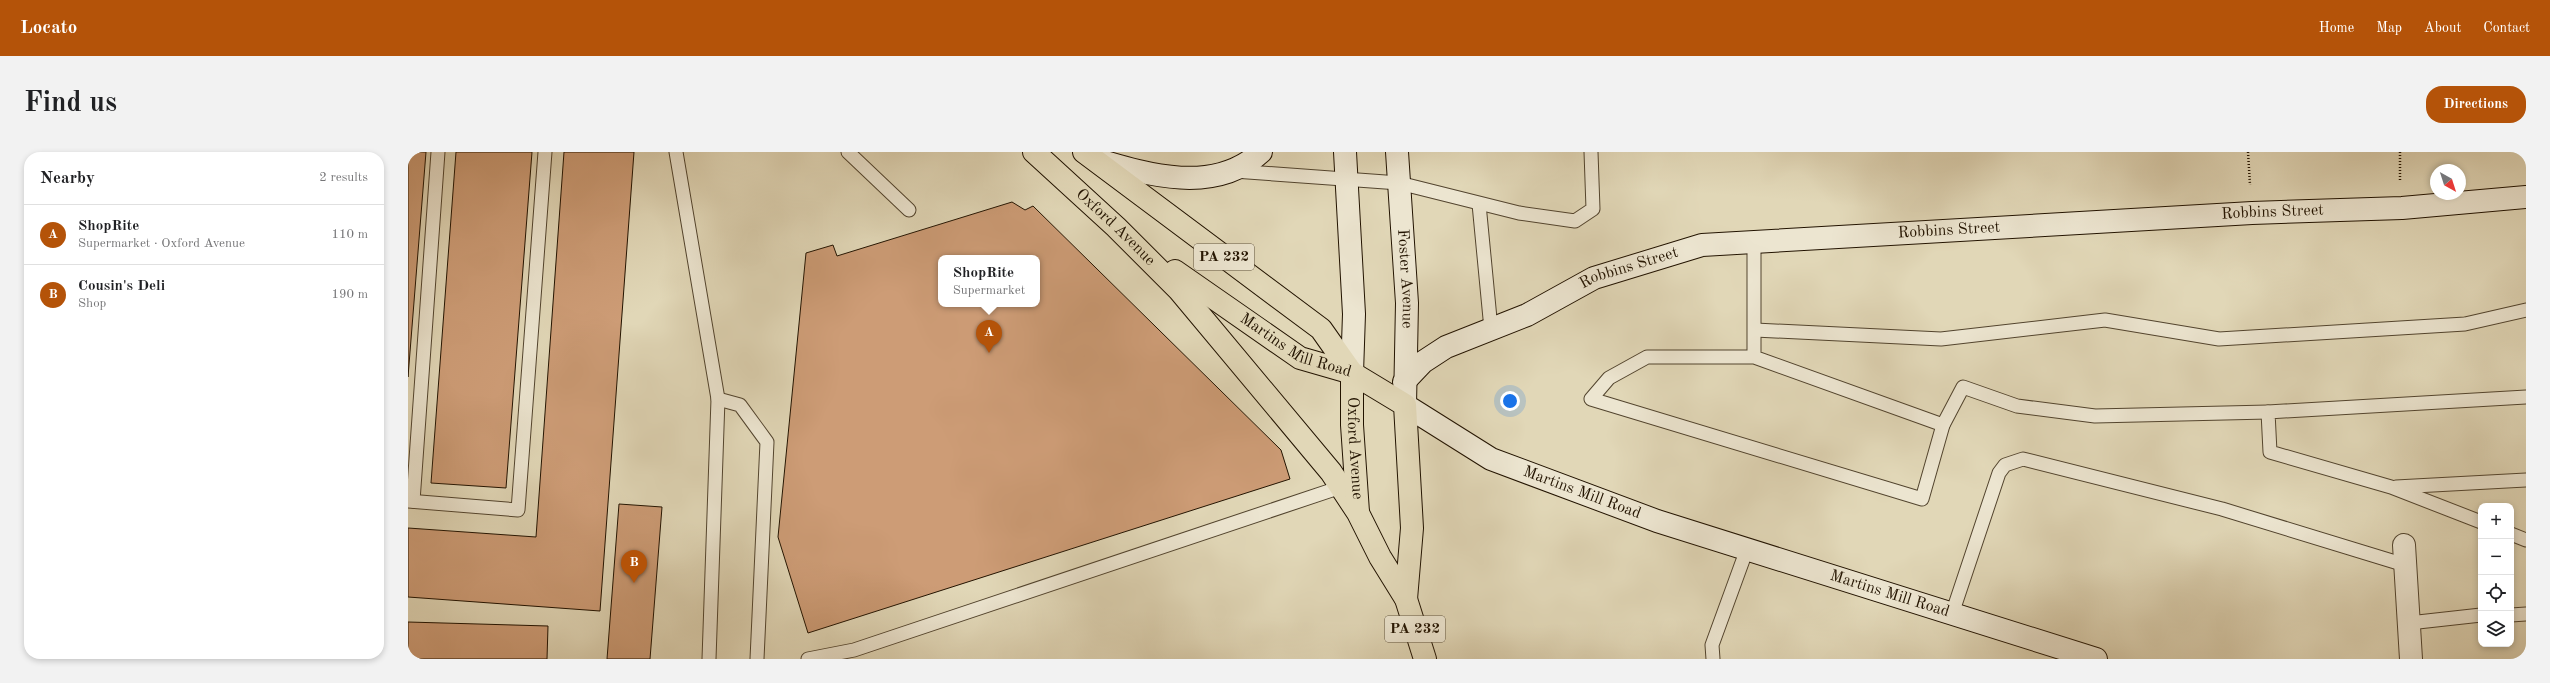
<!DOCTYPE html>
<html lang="en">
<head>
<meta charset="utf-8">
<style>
  :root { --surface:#fff; --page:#f2f2f2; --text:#202124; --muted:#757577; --line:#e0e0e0; --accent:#b45309 }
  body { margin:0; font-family:"Old Standard TT",serif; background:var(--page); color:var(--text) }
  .controls { position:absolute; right:12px; bottom:12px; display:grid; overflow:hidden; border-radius:8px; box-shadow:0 2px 6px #0003 }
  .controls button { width:36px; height:36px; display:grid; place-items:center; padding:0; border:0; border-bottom:1px solid var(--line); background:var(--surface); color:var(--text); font:20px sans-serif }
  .compass { position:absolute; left:2022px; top:12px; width:36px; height:36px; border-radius:50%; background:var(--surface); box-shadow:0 2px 6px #0003; rotate:141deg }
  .you { position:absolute; left:1102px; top:249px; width:14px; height:14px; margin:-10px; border:3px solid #fff; border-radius:50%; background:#1a73e8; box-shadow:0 0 0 6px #1a73e833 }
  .badge { display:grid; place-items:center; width:26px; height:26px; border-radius:50%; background:var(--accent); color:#fff; font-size:13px; font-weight:700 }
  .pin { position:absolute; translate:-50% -33px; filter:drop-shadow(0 1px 2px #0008) }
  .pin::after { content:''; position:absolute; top:21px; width:14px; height:12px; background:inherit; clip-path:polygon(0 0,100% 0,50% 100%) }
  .popup { position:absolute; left:530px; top:103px; width:102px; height:52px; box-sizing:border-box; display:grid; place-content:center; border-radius:8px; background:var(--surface); filter:drop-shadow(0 1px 3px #0005); font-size:13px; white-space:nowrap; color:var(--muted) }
  .popup b { font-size:15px; color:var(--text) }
  .popup::after { content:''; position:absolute; left:50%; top:100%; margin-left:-8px; border:8px solid transparent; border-top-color:var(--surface) }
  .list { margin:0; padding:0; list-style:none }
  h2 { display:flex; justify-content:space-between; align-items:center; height:52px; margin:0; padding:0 16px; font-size:17px }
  h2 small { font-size:13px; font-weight:400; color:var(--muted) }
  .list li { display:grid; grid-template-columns:26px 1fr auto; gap:12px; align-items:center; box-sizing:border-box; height:60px; padding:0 16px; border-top:1px solid var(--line) }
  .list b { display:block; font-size:15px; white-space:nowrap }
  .list p { margin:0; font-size:13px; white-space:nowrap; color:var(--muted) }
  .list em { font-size:13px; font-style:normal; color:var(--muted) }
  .icon { flex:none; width:22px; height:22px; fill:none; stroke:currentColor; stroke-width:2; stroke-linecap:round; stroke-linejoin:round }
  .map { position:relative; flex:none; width:2118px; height:507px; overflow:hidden; border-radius:16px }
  header { display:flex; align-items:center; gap:24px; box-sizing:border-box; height:56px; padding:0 20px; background:var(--accent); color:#fff }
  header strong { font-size:19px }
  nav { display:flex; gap:22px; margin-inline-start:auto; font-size:14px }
  .intro { display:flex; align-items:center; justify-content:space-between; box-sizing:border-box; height:96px; padding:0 24px }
  h1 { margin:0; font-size:28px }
  .button { padding:10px 18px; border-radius:16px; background:var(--accent); color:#fff; font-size:14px; font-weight:700 }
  main { display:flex; gap:24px; padding:0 24px }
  aside { flex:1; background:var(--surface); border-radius:16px; box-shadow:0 2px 6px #0003 }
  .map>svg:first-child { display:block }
  .building { fill:#cd9c76; stroke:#221300; fill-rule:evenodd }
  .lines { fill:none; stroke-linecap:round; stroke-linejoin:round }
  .lane-casing { stroke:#52442e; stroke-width:15 }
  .street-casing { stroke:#52442e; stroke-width:24 }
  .secondary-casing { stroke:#221300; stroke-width:24 }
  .primary-casing { stroke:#221300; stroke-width:24 }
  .path { stroke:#221300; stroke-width:2.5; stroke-dasharray:1 2; stroke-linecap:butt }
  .lane { stroke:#ece5d0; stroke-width:13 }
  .street { stroke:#ece5d0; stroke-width:22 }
  .secondary { stroke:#ece5d0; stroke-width:22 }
  .primary { stroke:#e1d7b7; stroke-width:22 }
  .labels { text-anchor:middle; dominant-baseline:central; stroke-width:3; stroke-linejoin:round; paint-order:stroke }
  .shield { fill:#ece5d0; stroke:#5f523e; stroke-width:1 }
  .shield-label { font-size:15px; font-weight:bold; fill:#221300 }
  .street-label { font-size:16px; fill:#221300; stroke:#ece5d0 }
</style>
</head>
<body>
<header>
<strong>Locato</strong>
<nav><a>Home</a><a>Map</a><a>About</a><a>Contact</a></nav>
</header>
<div class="intro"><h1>Find us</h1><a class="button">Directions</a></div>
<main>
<aside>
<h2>Nearby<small>2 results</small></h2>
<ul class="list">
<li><span class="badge">A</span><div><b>ShopRite</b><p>Supermarket · Oxford Avenue</p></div><em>110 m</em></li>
<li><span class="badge">B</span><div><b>Cousin's Deli</b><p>Shop</p></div><em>190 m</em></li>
</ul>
</aside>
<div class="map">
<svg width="2118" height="507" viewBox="0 0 2118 507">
  <rect width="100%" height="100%" fill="#e1d7b7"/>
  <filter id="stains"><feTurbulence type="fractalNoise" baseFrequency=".005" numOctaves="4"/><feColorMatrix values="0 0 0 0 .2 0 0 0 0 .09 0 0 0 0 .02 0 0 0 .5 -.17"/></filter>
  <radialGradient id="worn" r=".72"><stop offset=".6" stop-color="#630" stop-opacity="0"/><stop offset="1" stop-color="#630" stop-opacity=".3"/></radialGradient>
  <g class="building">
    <path d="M 0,0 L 18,0 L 0,225 Z"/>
    <path d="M 48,0 L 124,0 L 98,336 L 23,331 Z"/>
    <path d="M 156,0 L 226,0 L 192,459 L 0,445 L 0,376 L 128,385 Z"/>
    <path d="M 604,50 L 617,58 L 625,54 L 873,298 L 882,327 L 400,481 L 370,385 L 398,101 L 425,93 L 429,104 ZM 533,106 L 629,106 L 629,152 L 533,152 Z"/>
    <path d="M 211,352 L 254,355 L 242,507 L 199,507 Z"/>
    <path d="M 0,470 L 140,474 L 139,507 L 0,507 Z"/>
  </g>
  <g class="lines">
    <g class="lane-casing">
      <g id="lane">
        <path d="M 268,0 L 310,247 L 301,507"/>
        <path d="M 440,0 L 501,58"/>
        <path d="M 826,19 L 991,31 L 1111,61 L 1167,69 L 1185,57 L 1183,0"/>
        <path d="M 1071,52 L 1083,177"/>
        <path d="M 1347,178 L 1533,187 L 1697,168 L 1811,187 L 2057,172 L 2118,158"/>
        <path d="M 1346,205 L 1535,273 L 1514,347 L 1183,247 L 1201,226 L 1239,205 L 1346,205 L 1346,90"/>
        <path d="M 310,247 L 332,253 L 359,290 L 349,507"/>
        <path d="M 1535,273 L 1555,235 L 1609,254 L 1687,264 L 1860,260"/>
        <path d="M 1988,335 L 2118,328"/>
        <path d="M 0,349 L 110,358 L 137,0"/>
        <path d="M 5,349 L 30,0"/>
        <path d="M 2073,370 L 1983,335 L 1862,300 L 1860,260 L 2118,245"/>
        <path d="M 2103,382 L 2118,388"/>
        <path d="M 1544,462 L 1591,321 L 1597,313 L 1615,307 L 1814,357 L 1997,413"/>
        <path d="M 2103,463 L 2118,462"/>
        <path d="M 2001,471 L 2073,463"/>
        <path d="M 400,507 L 446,498 L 933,335"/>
        <path d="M 1305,507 L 1304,493 L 1339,397"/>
      </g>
    </g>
    <g class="street-casing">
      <path id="street" d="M 1996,393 L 2003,507"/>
    </g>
    <g class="secondary-casing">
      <g id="secondary">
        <path d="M 937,0 L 946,162 L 944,221"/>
        <path id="s1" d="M 989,0 L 999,151 L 997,253 L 1083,307 L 1249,369 L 1688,507"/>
        <path d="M 687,7 C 740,23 807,43 853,0"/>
        <path id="s2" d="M 996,230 L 1015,210 L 1038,195 L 1119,163 L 1186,126 L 1294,93 L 1844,61 L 1994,56 L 2118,45"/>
      </g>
    </g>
    <g class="primary-casing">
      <g id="primary">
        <path id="s3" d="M 626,0 L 708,75 L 771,138 L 923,320 L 950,361 L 972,405 L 998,447 L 1017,507"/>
        <path id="s4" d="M 676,0 L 913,177 L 944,221 L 944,273 L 950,360"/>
        <path id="s5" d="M 767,119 L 892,206 L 944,221 L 997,253 L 1004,376 L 998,447"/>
      </g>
    </g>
    <g class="path">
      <path d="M 1840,0 L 1842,33"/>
      <path d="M 1992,0 L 1992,29"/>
    </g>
    <use href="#lane" class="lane"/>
    <use href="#street" class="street"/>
    <use href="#secondary" class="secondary"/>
    <use href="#primary" class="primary"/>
  </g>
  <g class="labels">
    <g class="shield">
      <rect x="786" y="92" width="60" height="26" rx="3"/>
      <rect x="977" y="464" width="60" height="26" rx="3"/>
    </g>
    <g class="shield-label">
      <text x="816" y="105">PA 232</text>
      <text x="1007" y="477">PA 232</text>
    </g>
    <g class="street-label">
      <text stroke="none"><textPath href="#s2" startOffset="903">Robbins Street</textPath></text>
      <text stroke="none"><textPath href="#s3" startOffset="111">Oxford Avenue</textPath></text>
      <text stroke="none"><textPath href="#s2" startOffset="579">Robbins Street</textPath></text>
      <text stroke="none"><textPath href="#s2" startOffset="255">Robbins Street</textPath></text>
      <text stroke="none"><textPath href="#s1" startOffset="127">Foster Avenue</textPath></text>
      <text stroke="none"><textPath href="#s5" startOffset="143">Martins Mill Road</textPath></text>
      <text stroke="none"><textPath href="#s4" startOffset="425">Oxford Avenue</textPath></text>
      <text stroke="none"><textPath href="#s1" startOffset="452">Martins Mill Road</textPath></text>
      <text stroke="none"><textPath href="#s1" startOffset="776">Martins Mill Road</textPath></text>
    </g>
  </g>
  <rect width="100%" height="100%" filter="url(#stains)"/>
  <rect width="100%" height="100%" fill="url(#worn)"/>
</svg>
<div class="controls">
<button>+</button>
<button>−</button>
<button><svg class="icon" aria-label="locate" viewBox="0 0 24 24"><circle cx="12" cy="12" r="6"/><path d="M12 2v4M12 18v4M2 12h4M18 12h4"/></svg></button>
<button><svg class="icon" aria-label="layers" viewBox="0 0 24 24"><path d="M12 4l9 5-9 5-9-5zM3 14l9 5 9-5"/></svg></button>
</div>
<svg class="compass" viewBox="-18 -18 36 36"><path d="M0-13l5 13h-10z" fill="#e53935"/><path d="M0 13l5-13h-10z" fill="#757577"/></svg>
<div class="you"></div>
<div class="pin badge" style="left:581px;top:201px">A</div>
<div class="popup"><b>ShopRite</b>Supermarket</div>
<div class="pin badge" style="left:226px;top:431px">B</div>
</div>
</main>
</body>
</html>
